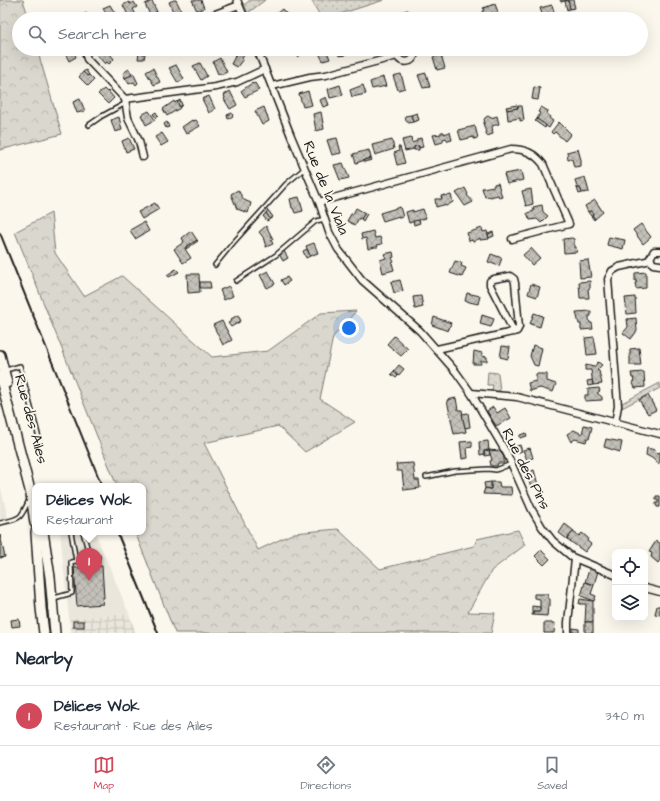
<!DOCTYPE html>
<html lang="en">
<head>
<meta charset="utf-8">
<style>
  :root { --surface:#fff; --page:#f2f2f3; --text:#1f2937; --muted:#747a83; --line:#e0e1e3; --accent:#d1495b }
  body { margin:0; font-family:"Architects Daughter",sans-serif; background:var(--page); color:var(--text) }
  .controls { position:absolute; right:12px; bottom:12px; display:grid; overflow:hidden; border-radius:8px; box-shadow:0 4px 16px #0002 }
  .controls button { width:36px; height:36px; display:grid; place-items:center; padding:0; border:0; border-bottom:1px solid var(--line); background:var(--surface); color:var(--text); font:20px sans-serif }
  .you { position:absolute; left:349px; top:328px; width:14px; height:14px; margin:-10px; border:3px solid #fff; border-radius:50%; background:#1a73e8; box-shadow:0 0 0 6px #1a73e833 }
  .badge { display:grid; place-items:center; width:26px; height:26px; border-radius:50%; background:var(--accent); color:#fff; font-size:13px; font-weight:700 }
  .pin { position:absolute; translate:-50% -33px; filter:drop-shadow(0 1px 2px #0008) }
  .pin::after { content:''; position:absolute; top:21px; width:14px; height:12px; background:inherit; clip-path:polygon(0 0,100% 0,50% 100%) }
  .popup { position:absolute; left:32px; top:483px; width:114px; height:52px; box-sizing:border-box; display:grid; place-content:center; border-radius:8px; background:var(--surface); filter:drop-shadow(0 1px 3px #0005); font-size:13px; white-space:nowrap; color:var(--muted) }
  .popup b { font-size:15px; color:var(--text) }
  .popup::after { content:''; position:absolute; left:50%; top:100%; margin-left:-8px; border:8px solid transparent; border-top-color:var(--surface) }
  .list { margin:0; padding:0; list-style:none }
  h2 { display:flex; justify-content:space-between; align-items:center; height:52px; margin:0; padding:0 16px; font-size:17px }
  h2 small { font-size:13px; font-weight:400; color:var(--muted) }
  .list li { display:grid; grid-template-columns:26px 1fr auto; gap:12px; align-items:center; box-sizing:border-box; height:60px; padding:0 16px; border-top:1px solid var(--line) }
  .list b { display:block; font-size:15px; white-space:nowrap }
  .list p { margin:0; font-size:13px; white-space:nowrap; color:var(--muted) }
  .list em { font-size:13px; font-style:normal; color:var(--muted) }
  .icon { flex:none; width:22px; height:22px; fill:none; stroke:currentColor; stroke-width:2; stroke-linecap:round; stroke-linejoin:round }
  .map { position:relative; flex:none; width:660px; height:633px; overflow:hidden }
  .search { position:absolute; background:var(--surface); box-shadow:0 4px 16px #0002; left:12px; right:12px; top:12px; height:44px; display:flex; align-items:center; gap:10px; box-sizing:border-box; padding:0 14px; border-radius:22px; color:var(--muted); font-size:15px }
  .sheet { height:112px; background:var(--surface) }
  nav { display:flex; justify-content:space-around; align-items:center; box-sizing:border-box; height:56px; border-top:1px solid var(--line); background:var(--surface); font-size:11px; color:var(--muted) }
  nav a { display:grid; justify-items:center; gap:2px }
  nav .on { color:var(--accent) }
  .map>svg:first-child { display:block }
  .built { fill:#eae6dc }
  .industrial { fill:url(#industrial-grid) }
  .grass { fill:url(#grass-dots); stroke:#7b7a75 }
  .forest { fill:url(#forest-crowns); stroke:#7b7a75 }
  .building { fill:url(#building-cross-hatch); stroke:#1c1c1c }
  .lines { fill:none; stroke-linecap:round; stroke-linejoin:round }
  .lane-casing { stroke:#1c1c1c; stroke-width:6 }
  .street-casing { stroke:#1c1c1c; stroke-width:9 }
  .secondary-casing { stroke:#1c1c1c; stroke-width:12 }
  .lane { stroke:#fbf7ec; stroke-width:3 }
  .street { stroke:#fbf7ec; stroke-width:6 }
  .secondary { stroke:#fbf7ec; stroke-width:9 }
  .rail { stroke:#1c1c1c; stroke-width:2 }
  .labels { text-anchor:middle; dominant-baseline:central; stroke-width:4; stroke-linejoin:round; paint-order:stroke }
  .street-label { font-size:15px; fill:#1c1c1c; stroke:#fbf7ec }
</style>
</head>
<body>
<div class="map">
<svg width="660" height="633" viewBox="0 0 660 633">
  <defs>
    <pattern id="industrial-grid" width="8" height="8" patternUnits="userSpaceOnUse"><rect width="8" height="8" fill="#eae6dc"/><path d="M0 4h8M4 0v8" fill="none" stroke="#c8c5bc"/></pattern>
    <pattern id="grass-dots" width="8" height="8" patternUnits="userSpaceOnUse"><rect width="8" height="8" fill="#dad7ce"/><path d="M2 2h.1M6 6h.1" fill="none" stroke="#bab8b0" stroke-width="1.8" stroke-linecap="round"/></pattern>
    <pattern id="forest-crowns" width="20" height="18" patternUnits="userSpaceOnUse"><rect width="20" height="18" fill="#dad7ce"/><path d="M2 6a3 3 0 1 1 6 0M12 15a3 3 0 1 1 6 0" fill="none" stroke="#bab8b0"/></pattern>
    <pattern id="building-cross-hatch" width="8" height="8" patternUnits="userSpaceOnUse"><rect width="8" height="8" fill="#c3c0b8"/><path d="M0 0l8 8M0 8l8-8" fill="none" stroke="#a7a49e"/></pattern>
  </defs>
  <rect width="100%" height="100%" fill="#fbf7ec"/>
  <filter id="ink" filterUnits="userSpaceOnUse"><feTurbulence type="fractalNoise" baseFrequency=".025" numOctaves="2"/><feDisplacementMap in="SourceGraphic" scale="8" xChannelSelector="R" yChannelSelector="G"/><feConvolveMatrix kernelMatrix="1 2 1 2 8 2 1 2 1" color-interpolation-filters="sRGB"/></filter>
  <g filter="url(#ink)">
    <g class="built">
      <path d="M 0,485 L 8,518 L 0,520 Z"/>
      <path d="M 60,532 L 95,532 L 129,614 L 69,618 Z"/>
    </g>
    <path class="industrial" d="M 129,614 L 136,633 L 71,633 L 69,618 Z"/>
    <g class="grass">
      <path d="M 250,0 L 265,0 L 248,13 L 244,5 Z"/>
      <path d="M 311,0 L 384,0 L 324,19 L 322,19 Z"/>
      <path d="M 488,372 L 498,373 L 500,391 L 492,391 L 493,385 L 487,385 Z"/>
      <path d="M 660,383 L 660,388 L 622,408 L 622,403 Z"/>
    </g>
    <g class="forest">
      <path d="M 0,0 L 23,0 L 29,19 L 19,19 L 19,49 L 37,49 L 62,134 L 0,150 Z"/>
      <path d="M 51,213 L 55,253 L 84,296 L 122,276 L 212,357 L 268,351 L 321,313 L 356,311 L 333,337 L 320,399 L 355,422 L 305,452 L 278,426 L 204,443 L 258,550 L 294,533 L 338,529 L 380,569 L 474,546 L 477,539 L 518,530 L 525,545 L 492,570 L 468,612 L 495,613 L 491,633 L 175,633 L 135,532 L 143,532 L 143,486 L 117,486 L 15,232 Z"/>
    </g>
    <g class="building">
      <path d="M 174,0 L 176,0 L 181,10 L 174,14 L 169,2 Z"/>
      <path d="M 192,0 L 201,0 L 204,8 L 197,11 Z"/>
      <path d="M 560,0 L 573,0 L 575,8 L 570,9 L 568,0 L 561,2 Z"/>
      <path d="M 568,0 L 570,9 L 567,10 L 565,1 Z"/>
      <path d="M 152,1 L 157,12 L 150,15 L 145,4 Z"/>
      <path d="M 129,2 L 130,4 L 134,2 L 137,7 L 133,9 L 136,15 L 136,19 L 130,19 L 123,5 Z"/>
      <path d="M 495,4 L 498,12 L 486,16 L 485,14 L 483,15 L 482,11 L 484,10 L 483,8 Z"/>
      <path d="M 110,5 L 116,15 L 114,16 L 116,19 L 108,19 L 103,8 Z"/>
      <path d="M 552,5 L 555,15 L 543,17 L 540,8 Z"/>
      <path d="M 282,9 L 291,19 L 279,19 L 275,15 Z"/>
      <path d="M 408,10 L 410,19 L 402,19 L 400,12 Z"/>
      <path d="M 157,12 L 158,15 L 152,18 L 150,15 Z"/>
      <path d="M 86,13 L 89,18 L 89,19 L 80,19 L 79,18 Z"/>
      <path d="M 63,49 L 73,49 L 76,57 L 69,61 Z"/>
      <path d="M 101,49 L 106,49 L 114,59 L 109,64 L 107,62 L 105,64 L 96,54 Z"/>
      <path d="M 290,49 L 303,49 L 305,51 L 298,57 L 293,50 L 292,51 Z"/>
      <path d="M 317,49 L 326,49 L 330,59 L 323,61 Z"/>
      <path d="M 338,49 L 354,49 L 355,52 L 341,55 Z"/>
      <path d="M 337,50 L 339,51 L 341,55 L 345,53 L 345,55 L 339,56 Z"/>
      <path d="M 238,51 L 244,54 L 242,58 L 243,59 L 237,67 L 231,64 Z"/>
      <path d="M 139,53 L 145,54 L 144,59 L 138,59 Z"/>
      <path d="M 441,55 L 445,68 L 437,70 L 433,57 Z"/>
      <path d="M 220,58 L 227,72 L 221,75 L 220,73 L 218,74 L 213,62 Z"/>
      <path d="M 200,63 L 207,76 L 201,80 L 193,66 Z"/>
      <path d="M 176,65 L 184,79 L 178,83 L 169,68 Z"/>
      <path d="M 153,68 L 160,82 L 154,85 L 146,72 Z"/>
      <path d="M 129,69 L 132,75 L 125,78 L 123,73 Z"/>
      <path d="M 86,70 L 89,75 L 87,76 L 83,72 Z"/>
      <path d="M 83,72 L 87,76 L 89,75 L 94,80 L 88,86 L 79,77 Z"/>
      <path d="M 133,73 L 138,83 L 136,85 L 134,82 L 129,84 L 125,78 L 132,75 L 131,74 Z"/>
      <path d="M 426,73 L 430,87 L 423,88 L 418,75 Z"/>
      <path d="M 401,74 L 405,88 L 398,90 L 393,76 Z"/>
      <path d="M 383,77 L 386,86 L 372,89 L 370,82 Z"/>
      <path d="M 252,83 L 253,84 L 255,83 L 259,90 L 245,97 L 241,91 Z"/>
      <path d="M 340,85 L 343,95 L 330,98 L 328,89 Z"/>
      <path d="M 363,85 L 366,94 L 352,97 L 350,90 Z"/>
      <path d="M 534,87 L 540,88 L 538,100 L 532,99 Z"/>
      <path d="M 104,89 L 107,92 L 108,91 L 114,98 L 108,104 L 98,94 Z"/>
      <path d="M 230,91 L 237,105 L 230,109 L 224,99 L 225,98 L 224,95 Z"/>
      <path d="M 308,91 L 312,105 L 303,107 L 299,94 Z"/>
      <path d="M 209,96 L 215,109 L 209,113 L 202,99 Z"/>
      <path d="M 326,97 L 329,105 L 323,107 L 320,100 Z"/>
      <path d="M 80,99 L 85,111 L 77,113 L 73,102 Z"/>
      <path d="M 180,100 L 182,105 L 180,107 L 177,102 Z"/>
      <path d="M 174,101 L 175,103 L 177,101 L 180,108 L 167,116 L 163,109 Z"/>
      <path d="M 517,105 L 518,108 L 507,110 L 506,107 Z"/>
      <path d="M 518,106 L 522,106 L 524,120 L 520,121 L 520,118 L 508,120 L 507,110 L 518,108 Z"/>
      <path d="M 264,107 L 269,121 L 262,125 L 255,111 Z"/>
      <path d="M 541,107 L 548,111 L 547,114 L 550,116 L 549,118 L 553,121 L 549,128 L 537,119 L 540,113 L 538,112 Z"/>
      <path d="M 149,111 L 155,120 L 146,125 L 141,115 Z"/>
      <path d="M 156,112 L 158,116 L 156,118 L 153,114 Z"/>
      <path d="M 321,112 L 324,129 L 316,131 L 313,114 Z"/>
      <path d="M 232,113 L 233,116 L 228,119 L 227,115 Z"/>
      <path d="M 417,113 L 419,120 L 413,122 L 411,115 Z"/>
      <path d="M 411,115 L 413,122 L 409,123 L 406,121 L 405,116 Z"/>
      <path d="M 488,116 L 491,118 L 497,116 L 499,124 L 492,126 L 493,134 L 487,136 L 483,123 L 485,123 L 484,119 L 486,117 Z"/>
      <path d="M 119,117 L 122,130 L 115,132 L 111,120 Z"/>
      <path d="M 537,119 L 546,125 L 545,128 L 535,121 Z"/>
      <path d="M 192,120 L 193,121 L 196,120 L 200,126 L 186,134 L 182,127 Z"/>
      <path d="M 167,122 L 169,127 L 166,128 L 164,124 Z"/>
      <path d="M 559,122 L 571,134 L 565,141 L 555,132 L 553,134 L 551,132 Z"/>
      <path d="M 475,126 L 478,138 L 474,139 L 474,137 L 461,140 L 458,130 Z"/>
      <path d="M 441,132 L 444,132 L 444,134 L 450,132 L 452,140 L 448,141 L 446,138 L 443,139 L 443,142 L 436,144 L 433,135 L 441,134 Z"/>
      <path d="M 162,133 L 168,142 L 161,146 L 155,137 Z"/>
      <path d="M 129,138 L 134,149 L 126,152 L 122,141 Z"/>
      <path d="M 337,138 L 341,153 L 332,155 L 327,140 Z"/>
      <path d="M 411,138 L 412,143 L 417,141 L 417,139 L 421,138 L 423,147 L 419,148 L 419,146 L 414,147 L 414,149 L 405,151 L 402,140 Z"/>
      <path d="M 392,140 L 394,149 L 375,155 L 372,145 Z"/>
      <path d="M 419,146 L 419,150 L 414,150 L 414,147 Z"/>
      <path d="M 398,147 L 400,147 L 405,163 L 397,165 L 394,153 L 399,151 Z"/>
      <path d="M 578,149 L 581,160 L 581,166 L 574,167 L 572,159 L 568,160 L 567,152 Z"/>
      <path d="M 369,150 L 371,158 L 356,163 L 353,154 Z"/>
      <path d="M 371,158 L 372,160 L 364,162 L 364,160 Z"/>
      <path d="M 343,163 L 349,178 L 340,180 L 334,165 Z"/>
      <path d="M 521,171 L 523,180 L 507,184 L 504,174 Z"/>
      <path d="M 585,177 L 589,192 L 582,193 L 580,188 L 577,188 L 575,180 Z"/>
      <path d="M 498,183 L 502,197 L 499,198 L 498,195 L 490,197 L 489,196 L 485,197 L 482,188 L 494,186 L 494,184 Z"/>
      <path d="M 465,188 L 468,194 L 467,195 L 473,202 L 465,206 L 456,193 Z"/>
      <path d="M 577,188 L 580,188 L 582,193 L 579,194 Z"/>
      <path d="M 531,189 L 533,204 L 526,206 L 522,191 Z"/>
      <path d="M 238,190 L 244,200 L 251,203 L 248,213 L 237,209 L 231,194 Z"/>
      <path d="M 446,195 L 446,196 L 451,195 L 453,202 L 446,206 L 443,205 L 436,207 L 435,199 L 442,199 L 441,196 Z"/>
      <path d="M 299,197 L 303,211 L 295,213 L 293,208 L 292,208 L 290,199 Z"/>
      <path d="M 595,200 L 603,212 L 595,219 L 592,215 L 593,214 L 591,211 L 588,212 L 585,206 Z"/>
      <path d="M 155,203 L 159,209 L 142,219 L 138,212 Z"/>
      <path d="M 542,205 L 543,212 L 548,216 L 541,223 L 537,219 L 530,220 L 527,213 L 534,211 L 533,207 Z"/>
      <path d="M 400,207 L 403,217 L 399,218 L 399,216 L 383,221 L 380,213 Z"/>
      <path d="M 356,208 L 365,213 L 361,219 L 359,218 L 355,225 L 347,221 L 351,214 L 353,214 Z"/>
      <path d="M 423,209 L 426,218 L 409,223 L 406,212 L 413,210 L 413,212 Z"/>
      <path d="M 268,210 L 273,217 L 270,219 L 266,213 Z"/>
      <path d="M 591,211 L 593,214 L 592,215 L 595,219 L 594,220 L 588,212 Z"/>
      <path d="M 266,213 L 270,219 L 267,221 L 263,216 Z"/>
      <path d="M 365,213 L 367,214 L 363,221 L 361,219 Z"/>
      <path d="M 419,220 L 420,223 L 414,225 L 413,221 Z"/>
      <path d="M 144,222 L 149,231 L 135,239 L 130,230 Z"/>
      <path d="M 641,224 L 651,237 L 643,244 L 633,230 Z"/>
      <path d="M 266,226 L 273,239 L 271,240 L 273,244 L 266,247 L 263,237 L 259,232 Z"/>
      <path d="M 482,228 L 483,232 L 487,231 L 489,239 L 480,240 L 480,238 L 473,242 L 472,240 L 469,241 L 467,233 Z"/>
      <path d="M 191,231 L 197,240 L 186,247 L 185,249 L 191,258 L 183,263 L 174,249 L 184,242 L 182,238 Z"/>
      <path d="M 373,231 L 375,238 L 380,237 L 382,244 L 377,245 L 378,247 L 375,247 L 368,249 L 366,238 L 362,239 L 361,234 Z"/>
      <path d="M 493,232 L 494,236 L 489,238 L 488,234 Z"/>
      <path d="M 609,237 L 625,240 L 623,249 L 607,245 Z"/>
      <path d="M 572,238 L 574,239 L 574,248 L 576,247 L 577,252 L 564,253 L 563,239 Z"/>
      <path d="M 197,240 L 198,241 L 186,249 L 186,247 Z"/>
      <path d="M 314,243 L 318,253 L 310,256 L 306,246 Z"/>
      <path d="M 531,248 L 540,258 L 532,265 L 523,255 Z"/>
      <path d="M 307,249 L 310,256 L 306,258 L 303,251 Z"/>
      <path d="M 284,251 L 288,258 L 283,261 L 279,254 Z"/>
      <path d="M 393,252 L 394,257 L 392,258 L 394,262 L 392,263 L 394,270 L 383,273 L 380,260 L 386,258 L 384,254 Z"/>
      <path d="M 491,254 L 502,258 L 499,266 L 488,262 Z"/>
      <path d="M 588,260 L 591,277 L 580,278 L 579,261 Z"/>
      <path d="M 455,261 L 462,263 L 461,266 L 466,268 L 462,277 L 450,273 Z"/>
      <path d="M 176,269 L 179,272 L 169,277 L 167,275 Z"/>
      <path d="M 268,271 L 275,284 L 267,288 L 260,275 Z"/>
      <path d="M 646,272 L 646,288 L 636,289 L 635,283 L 637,282 L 637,281 L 635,281 L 635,273 Z"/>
      <path d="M 187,274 L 199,274 L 200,292 L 188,293 Z"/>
      <path d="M 287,277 L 290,281 L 284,285 L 281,280 Z"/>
      <path d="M 400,280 L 403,291 L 394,293 L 391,282 Z"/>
      <path d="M 590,281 L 590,288 L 588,289 L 589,298 L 580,298 L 579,282 Z"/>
      <path d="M 200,282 L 210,282 L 211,288 L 200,288 Z"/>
      <path d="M 531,284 L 540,287 L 537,297 L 528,294 Z"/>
      <path d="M 229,286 L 233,296 L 224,300 L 220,290 Z"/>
      <path d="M 467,293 L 480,296 L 478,304 L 465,301 Z"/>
      <path d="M 421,296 L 423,307 L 415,309 L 413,297 Z"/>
      <path d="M 635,297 L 636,313 L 627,314 L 625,298 Z"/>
      <path d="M 591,311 L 591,316 L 589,316 L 589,319 L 590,323 L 592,323 L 593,329 L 581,330 L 581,324 L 579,324 L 576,312 Z"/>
      <path d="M 534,313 L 543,316 L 540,327 L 530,324 Z"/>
      <path d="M 238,315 L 241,321 L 231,327 L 228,323 L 232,321 L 231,319 Z"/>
      <path d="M 482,315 L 494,319 L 491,327 L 480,324 Z"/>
      <path d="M 434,317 L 451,323 L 448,331 L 432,325 Z"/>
      <path d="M 636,318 L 637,331 L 631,339 L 623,333 L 628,327 L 627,319 Z"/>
      <path d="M 222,321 L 232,340 L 223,345 L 213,325 Z"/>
      <path d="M 394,336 L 408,349 L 401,356 L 387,344 Z"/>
      <path d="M 594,337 L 597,354 L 587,355 L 585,338 Z"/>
      <path d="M 533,345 L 542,348 L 538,366 L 534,365 L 530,356 Z"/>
      <path d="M 502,346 L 510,347 L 508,359 L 500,357 Z"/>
      <path d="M 639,348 L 641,365 L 630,365 L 630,349 Z"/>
      <path d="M 474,351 L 482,353 L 482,356 L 487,357 L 487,361 L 481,361 L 481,364 L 473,364 Z"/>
      <path d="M 598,362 L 602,365 L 597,370 L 599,371 L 602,384 L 593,385 L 591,370 L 585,370 L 585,369 L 586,365 L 594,367 Z"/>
      <path d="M 399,365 L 404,369 L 398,376 L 394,371 Z"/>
      <path d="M 394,371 L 398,376 L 396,378 L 391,374 Z"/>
      <path d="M 644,372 L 645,387 L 635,388 L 633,383 L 634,378 L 632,378 L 631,373 Z"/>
      <path d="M 536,374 L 547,374 L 547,381 L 556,384 L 553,392 L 540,388 L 530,391 L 528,383 L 536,381 Z"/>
      <path d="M 592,380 L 593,385 L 588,386 L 587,381 Z"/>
      <path d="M 599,388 L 600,391 L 597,393 L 602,397 L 602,400 L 585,401 L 585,395 L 588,395 L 588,389 Z"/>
      <path d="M 648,395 L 656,410 L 648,414 L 639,400 Z"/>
      <path d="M 456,398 L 458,410 L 462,410 L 466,432 L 454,434 L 447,400 Z"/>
      <path d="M 493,407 L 497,413 L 505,408 L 511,418 L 496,426 L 487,411 Z"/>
      <path d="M 468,413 L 470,427 L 465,428 L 462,414 Z"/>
      <path d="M 584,425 L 592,427 L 589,439 L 587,438 L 586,442 L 575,439 L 571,442 L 567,434 L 574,430 L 582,434 Z"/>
      <path d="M 526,433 L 527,436 L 520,438 L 520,435 Z"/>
      <path d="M 606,439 L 622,442 L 620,452 L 604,447 Z"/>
      <path d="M 472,441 L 472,447 L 467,448 L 468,458 L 462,459 L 460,442 Z"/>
      <path d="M 488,441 L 489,450 L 484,451 L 484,454 L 480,455 L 479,442 Z"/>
      <path d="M 520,445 L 522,451 L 514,454 L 510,448 Z"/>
      <path d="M 530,448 L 533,458 L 527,460 L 523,450 Z"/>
      <path d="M 647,448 L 655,450 L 658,453 L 660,452 L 660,462 L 658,464 L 652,458 L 646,455 Z"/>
      <path d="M 489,450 L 500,451 L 504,457 L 504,463 L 498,463 L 497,466 L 491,466 L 490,461 L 492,460 Z"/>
      <path d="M 489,450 L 490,455 L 485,456 L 484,451 Z"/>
      <path d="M 413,463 L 415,480 L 419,480 L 420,488 L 404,490 L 402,471 L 397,471 L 396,464 Z"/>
      <path d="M 534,470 L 538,485 L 531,487 L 526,473 Z"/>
      <path d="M 491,482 L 499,482 L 500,487 L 511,487 L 512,495 L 483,494 L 485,488 L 491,489 Z"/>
      <path d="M 491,482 L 491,489 L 485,488 L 484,483 Z"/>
      <path d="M 656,496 L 660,496 L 660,507 L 657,507 L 656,505 L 656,503 L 658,503 L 658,500 L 656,500 Z"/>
      <path d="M 565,524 L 574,531 L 567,539 L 559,533 Z"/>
      <path d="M 573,532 L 579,536 L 582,533 L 588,538 L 587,541 L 591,544 L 585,552 L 567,539 Z"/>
      <path d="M 0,535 L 5,557 L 0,558 Z"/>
      <path d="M 656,541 L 660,543 L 660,560 L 658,563 L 651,557 L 652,553 L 649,552 Z"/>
      <path d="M 541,550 L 550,559 L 544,565 L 535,556 Z"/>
      <path d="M 102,566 L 104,598 L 102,598 L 103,604 L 77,606 L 74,568 Z"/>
      <path d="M 590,567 L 598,571 L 594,585 L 585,582 Z"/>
      <path d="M 585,582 L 594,585 L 591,594 L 596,596 L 594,601 L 581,596 Z"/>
      <path d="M 534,594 L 548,594 L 548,599 L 550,599 L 550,607 L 548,607 L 547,616 L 533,615 L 533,611 L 540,611 L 540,599 L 534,598 Z"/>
      <path d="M 580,599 L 593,601 L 593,622 L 585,622 L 586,604 L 579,604 Z"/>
      <path d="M 532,606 L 540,607 L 540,611 L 533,611 L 533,615 L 532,615 Z"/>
      <path d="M 657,606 L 660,606 L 660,615 L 655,614 Z"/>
      <path d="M 19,619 L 20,626 L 12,627 L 11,620 Z"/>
      <rect x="73" y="621" width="11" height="6"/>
      <rect x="585" y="622" width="8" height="11"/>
      <path d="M 544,623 L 555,623 L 554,633 L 544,633 Z"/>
      <path d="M 573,628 L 579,629 L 579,633 L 573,633 Z"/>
    </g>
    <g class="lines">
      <g class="lane-casing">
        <g id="lane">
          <path d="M 89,125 L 102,116 L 126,103"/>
          <path d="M 215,265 L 233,243 L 286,184 L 305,168"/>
          <path d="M 236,281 L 276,255 L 316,221 L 325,219"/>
          <path d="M 6,370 L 20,366 L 39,438"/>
          <path d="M 426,477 L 455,471 L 488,469 L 496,470 L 511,464"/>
          <path d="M 0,523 C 21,518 20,520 29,500"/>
          <path d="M 71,532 L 76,561"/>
          <path d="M 83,532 L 90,558"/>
          <path d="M 54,598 L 72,593 L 71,562 L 98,557"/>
        </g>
      </g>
      <g class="street-casing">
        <g id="street">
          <path d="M 237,0 L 245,19"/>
          <path d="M 202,19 L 239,5"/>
          <path d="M 86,49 L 85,52 L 87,59 L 125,99 L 216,87 L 237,82 L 265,69"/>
          <path d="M 257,49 L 291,136 L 319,202 L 329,232 L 338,249 L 362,280 L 420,331 L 456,372 L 471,393 L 507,454 L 532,510 L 542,527 L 553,541 L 572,557 L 615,575"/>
          <path d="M 397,49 C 393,66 419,66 414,49"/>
          <path d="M 272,86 L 310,77 L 326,75 L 397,56"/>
          <path d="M 125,99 L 128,118 L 139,141 L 143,157"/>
          <path d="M 319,202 L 511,149 C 525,149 534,153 543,164 L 569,224 L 512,239"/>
          <path d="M 660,251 L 654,251 L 650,258 L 653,264 L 660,265"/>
          <path d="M 437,349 L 517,331 L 519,327 L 515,283 L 514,279 L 510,276 L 494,279 L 490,281 L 490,285 L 514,332"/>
          <path d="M 471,393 L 517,397 L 660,434"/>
          <path d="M 615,423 L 618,406 L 608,279 L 612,271 L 619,267 L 651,260"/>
          <path d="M 645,588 L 660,592"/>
          <path d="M 568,633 L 568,622 L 575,559"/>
        </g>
      </g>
      <g class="secondary-casing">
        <g id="secondary">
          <path d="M 0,355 L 7,383"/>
          <path d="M 0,376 L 31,494 L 35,523"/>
          <path d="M 36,532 L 41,608 L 44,633"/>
          <path d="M 43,532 L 50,577 L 55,633"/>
        </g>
      </g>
      <use href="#lane" class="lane"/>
      <use href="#street" class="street"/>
      <use href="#secondary" class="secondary"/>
      <g class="rail">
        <path d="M 0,233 L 102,486"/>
        <path d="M 117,532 L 158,633"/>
      </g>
    </g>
  </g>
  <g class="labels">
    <g class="street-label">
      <text transform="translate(326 188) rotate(68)">Rue de la Viala</text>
      <text transform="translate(31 419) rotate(75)">Rue des Ailes</text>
      <text transform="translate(526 469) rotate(63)">Rue des Pins</text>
    </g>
  </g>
</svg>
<div class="controls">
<button><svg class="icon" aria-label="locate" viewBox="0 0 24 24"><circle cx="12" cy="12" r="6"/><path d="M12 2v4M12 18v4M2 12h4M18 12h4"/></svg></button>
<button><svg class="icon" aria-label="layers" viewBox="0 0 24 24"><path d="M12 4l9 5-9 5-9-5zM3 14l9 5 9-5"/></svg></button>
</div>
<div class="you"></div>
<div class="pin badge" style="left:89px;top:581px">1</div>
<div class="popup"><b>Délices Wok</b>Restaurant</div>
<div class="search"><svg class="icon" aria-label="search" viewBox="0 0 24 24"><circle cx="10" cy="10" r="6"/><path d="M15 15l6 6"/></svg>Search here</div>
</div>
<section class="sheet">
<h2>Nearby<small></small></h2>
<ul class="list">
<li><span class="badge">1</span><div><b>Délices Wok</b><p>Restaurant · Rue des Ailes</p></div><em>340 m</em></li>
</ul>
</section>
<nav>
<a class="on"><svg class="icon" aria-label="map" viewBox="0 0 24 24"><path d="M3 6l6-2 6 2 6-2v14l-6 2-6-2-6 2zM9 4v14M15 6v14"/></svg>Map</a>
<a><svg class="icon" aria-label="directions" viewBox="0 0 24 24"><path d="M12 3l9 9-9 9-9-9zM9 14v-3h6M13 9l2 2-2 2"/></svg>Directions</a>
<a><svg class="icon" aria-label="saved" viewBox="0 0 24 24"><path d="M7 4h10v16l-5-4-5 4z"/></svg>Saved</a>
</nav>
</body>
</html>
